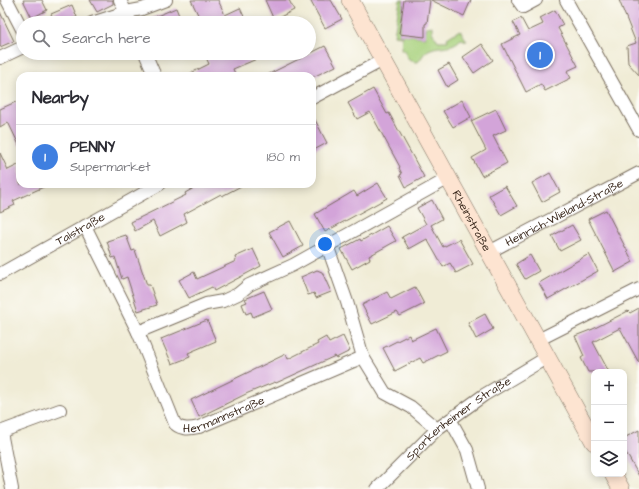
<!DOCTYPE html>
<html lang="en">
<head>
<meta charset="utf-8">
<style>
  :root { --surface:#fff; --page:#f2f2f3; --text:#2b2b33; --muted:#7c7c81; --line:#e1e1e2; --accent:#111827 }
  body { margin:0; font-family:"Architects Daughter",sans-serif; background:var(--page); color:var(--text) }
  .controls { position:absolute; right:12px; bottom:12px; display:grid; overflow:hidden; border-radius:8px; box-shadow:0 2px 10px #0003 }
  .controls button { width:36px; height:36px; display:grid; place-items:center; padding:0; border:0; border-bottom:1px solid var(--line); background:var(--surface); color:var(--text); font:20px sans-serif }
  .you { position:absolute; left:325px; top:244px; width:14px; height:14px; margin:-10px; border:3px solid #fff; border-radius:50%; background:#1a73e8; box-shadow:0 0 0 6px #1a73e833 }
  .badge { display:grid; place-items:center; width:26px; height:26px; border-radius:50%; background:var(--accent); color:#fff; font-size:13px; font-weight:700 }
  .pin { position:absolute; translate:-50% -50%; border:2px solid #fff; box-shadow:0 1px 4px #0006 }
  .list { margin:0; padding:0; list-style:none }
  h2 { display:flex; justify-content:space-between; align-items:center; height:52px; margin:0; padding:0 16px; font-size:17px }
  h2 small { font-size:13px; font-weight:400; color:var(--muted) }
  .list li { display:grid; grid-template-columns:26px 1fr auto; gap:12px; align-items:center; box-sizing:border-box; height:64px; padding:0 16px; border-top:1px solid var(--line) }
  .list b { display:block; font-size:15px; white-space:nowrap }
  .list p { margin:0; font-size:13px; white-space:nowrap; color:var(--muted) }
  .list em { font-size:13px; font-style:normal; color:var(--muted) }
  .icon { flex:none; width:22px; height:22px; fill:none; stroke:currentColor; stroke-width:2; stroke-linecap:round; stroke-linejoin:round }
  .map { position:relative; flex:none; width:639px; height:489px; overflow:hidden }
  .search { position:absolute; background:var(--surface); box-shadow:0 2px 10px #0003; left:16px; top:16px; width:300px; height:44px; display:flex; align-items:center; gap:10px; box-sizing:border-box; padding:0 14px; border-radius:22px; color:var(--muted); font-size:15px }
  .panel { position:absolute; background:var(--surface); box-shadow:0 2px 10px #0003; left:16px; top:72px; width:300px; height:116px; border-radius:12px }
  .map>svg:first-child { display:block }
  .green { fill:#a8d17d; stroke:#727e4e }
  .building { fill:#d3a4d9 }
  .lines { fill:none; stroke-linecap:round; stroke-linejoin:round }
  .street-casing { stroke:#7a6e5e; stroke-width:14 }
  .secondary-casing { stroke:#7a6e5e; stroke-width:18 }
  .street { stroke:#fff; stroke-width:12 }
  .secondary { stroke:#fde4d1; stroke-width:17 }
  .labels { text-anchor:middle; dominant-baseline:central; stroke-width:3.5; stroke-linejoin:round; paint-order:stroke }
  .street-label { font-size:12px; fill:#3b2a1e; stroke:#fdfcf7 }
</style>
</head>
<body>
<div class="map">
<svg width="639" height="489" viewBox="0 0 639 489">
  <rect width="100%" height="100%" fill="#fdfcf7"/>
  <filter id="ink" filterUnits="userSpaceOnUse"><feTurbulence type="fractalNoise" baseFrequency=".025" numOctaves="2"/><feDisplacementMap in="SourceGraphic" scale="8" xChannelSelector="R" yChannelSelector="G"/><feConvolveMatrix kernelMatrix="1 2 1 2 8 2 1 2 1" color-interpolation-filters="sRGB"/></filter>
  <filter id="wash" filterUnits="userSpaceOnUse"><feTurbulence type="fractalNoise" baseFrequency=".012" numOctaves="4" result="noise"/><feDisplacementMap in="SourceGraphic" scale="16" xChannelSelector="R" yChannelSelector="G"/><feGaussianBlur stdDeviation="0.9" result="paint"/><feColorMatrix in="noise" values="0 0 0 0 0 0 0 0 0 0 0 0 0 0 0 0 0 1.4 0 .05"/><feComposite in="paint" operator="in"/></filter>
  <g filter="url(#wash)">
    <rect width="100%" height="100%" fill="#f0ecd6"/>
    <path class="green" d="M 400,0 L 404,0 L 399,34 L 425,37 L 426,27 L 432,26 L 432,32 L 438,41 L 448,41 L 447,38 L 460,30 L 467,41 L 461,39 C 452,49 441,45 431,49 C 423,52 423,57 418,62 C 410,62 406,58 405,50 L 401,50 L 402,36 L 394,35 Z"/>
    <g id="blocks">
      <g class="building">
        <path d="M 23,0 L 42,0 L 47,10 L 32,18 Z"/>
        <path d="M 90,0 L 113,0 L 113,4 L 97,12 Z"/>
        <path d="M 191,0 L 218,0 L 225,15 L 240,8 L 247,23 L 202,23 Z"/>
        <path d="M 265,0 L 289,0 L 294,10 L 274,20 Z"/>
        <path d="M 310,0 L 331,0 L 342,19 L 325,28 Z"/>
        <path d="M 404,0 L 430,0 L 427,23 L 425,24 L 425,37 L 399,34 Z"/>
        <path d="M 431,0 L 471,0 L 464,16 Z"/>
        <path d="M 619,0 L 639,0 L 639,75 L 628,63 L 627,46 L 636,43 Z"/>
        <path d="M 72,5 L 77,17 L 62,23 L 55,23 L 51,14 Z"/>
        <path d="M 176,8 L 182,23 L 140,23 Z"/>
        <path d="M 555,10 L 563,25 L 558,28 L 578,66 L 567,71 L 571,78 L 545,91 L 541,84 L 526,92 L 502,44 L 520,35 L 513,22 L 521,18 L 528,31 L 543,24 L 540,18 Z"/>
        <path d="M 0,12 L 14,41 L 0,47 Z"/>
        <path d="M 482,44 L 493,60 L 474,73 L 463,57 Z"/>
        <path d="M 325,46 L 336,66 L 315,76 L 265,76 Z"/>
        <path d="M 204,53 L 271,53 L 233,69 L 236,76 L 185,76 L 209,64 Z"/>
        <path d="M 449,64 L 458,80 L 447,87 L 438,70 Z"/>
        <path d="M 373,89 L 387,114 L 389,113 L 424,177 L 406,187 L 400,175 L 402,174 L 399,168 L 400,167 L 370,112 L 357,119 L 348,103 Z"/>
        <path d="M 20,100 L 20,147 L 8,122 L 0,127 L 0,109 Z"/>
        <path d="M 462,100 L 471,117 L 453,127 L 443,111 Z"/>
        <path d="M 496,109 L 506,130 L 493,136 L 507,163 L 482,176 L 472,158 L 486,150 L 471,121 Z"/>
        <path d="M 312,114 L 327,143 L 312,151 Z"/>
        <path d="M 0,153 L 8,170 L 20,164 L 20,184 L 50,184 L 13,201 L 15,205 L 0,212 Z"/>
        <path d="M 550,173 L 560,192 L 542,202 L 532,183 Z"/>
        <path d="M 378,183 L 387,198 L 325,232 L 315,214 L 354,191 L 357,196 Z"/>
        <path d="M 201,184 L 245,184 L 222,196 L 221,194 L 184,214 L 187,222 L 160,236 L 153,221 L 135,231 L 131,222 L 186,195 L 185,193 Z"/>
        <path d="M 505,186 L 517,206 L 501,215 L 489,195 Z"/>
        <path d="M 432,200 L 442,219 L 431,225 L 443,247 L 459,239 L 473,264 L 456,273 L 450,263 L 443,267 L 427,239 L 409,249 L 402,237 L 426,224 L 417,208 Z"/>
        <path d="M 606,210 L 633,262 L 615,272 L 588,219 Z"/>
        <path d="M 290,221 L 303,246 L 283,257 L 269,232 Z"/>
        <path d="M 572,225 L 581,240 L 560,251 L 552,236 Z"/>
        <path d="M 387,226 L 396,241 L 369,256 L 370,259 L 352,269 L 341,249 L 360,239 L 361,241 Z"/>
        <path d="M 126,235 L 132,251 L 135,250 L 147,285 L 150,285 L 157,305 L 138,311 L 127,277 L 122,279 L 115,257 L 112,258 L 107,241 Z"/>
        <path d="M 253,249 L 261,266 L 214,291 L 212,287 L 189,298 L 179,280 L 194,272 L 197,279 L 236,261 L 235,257 Z"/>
        <path d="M 589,254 L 598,271 L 548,299 L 539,283 Z"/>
        <path d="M 530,255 L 539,271 L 525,279 L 516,264 Z"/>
        <path d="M 317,270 L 322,272 L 331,292 L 316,298 L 314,293 L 308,295 L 301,277 Z"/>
        <path d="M 415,287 L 424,304 L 400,316 L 397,312 L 372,324 L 362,305 L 387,292 L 391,299 Z"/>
        <path d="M 264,291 L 272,309 L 253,317 L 251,312 L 246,314 L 242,304 L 247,302 L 245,299 Z"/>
        <path d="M 639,308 L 639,363 L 620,328 L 593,342 L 609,372 L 588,372 L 581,358 L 584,356 L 575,336 L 593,329 L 628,311 L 630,313 Z"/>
        <path d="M 485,314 L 493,329 L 476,339 L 468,323 Z"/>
        <path d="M 207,320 L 216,341 L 188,353 L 190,357 L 172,364 L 161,339 Z"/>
        <path d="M 436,328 L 447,351 L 423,363 L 420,358 L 395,371 L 383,348 L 409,335 L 411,340 Z"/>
        <path d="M 343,336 L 350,351 L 336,358 L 335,356 L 276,383 L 275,382 L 248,393 L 199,417 L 191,400 L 286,354 L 288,359 L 318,344 L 317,342 L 326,337 L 329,343 Z"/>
        <path d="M 639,430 L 639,476 L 624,449 L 624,438 Z"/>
      </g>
    </g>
  </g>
  <g filter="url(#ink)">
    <use href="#blocks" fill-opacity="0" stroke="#7a6e5e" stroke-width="1"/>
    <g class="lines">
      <g class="street-casing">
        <g id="street">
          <path d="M 7,0 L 23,31"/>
          <path d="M 120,0 L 131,23"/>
          <path d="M 518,0 L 523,7 L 536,0"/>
          <path d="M 566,0 L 639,130"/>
          <path d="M 92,23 L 126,12 L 142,9 L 166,0"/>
          <path d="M 145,53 L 155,76"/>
          <path d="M 0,58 L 23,47"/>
          <path d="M 312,98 L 383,60"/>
          <path id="s1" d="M 85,226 L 138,332 L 175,424 C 182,430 190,429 199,427 L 363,357 L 347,302 L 327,245"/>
          <path id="s2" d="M 489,252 L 639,173"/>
          <path id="s3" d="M 0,274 L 160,184"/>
          <path d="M 138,332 L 206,304 L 223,301 L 238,294 L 249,285 L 293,265 L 449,178"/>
          <path d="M 538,340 L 639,289"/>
          <path d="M 363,357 L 385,393 L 411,407 L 437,429"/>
          <path d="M 451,421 L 467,450 L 478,489"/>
          <path d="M 0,432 L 60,410"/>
          <path d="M 1,432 L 12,489"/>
          <path id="s4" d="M 377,489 L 437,429 L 484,395 L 546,358"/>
        </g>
      </g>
      <g class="secondary-casing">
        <g id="secondary">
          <path id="s5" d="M 350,0 L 594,442"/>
          <path d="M 613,474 L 621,489"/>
        </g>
      </g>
      <use href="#street" class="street"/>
      <use href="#secondary" class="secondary"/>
    </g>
  </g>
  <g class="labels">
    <g class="street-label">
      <text stroke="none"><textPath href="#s2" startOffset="85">Heinrich-Wieland-Straße</textPath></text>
      <text stroke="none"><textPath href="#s5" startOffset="252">Rheinstraße</textPath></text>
      <text stroke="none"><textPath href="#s3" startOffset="92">Talstraße</textPath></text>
      <text stroke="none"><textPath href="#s1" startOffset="270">Hermannstraße</textPath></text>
      <text stroke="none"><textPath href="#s4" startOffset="108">Sporkenheimer Straße</textPath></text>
    </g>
  </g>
</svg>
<div class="controls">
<button>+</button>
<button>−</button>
<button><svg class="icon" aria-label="layers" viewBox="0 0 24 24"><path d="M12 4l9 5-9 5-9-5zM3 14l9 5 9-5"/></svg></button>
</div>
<div class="you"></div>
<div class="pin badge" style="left:540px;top:55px;background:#3f7fe0">1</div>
<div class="search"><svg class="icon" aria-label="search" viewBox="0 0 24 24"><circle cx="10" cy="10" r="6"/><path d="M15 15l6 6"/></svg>Search here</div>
<section class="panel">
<h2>Nearby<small></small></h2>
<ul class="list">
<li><span class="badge" style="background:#3f7fe0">1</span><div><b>PENNY</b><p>Supermarket</p></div><em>180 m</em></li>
</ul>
</section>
</div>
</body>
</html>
